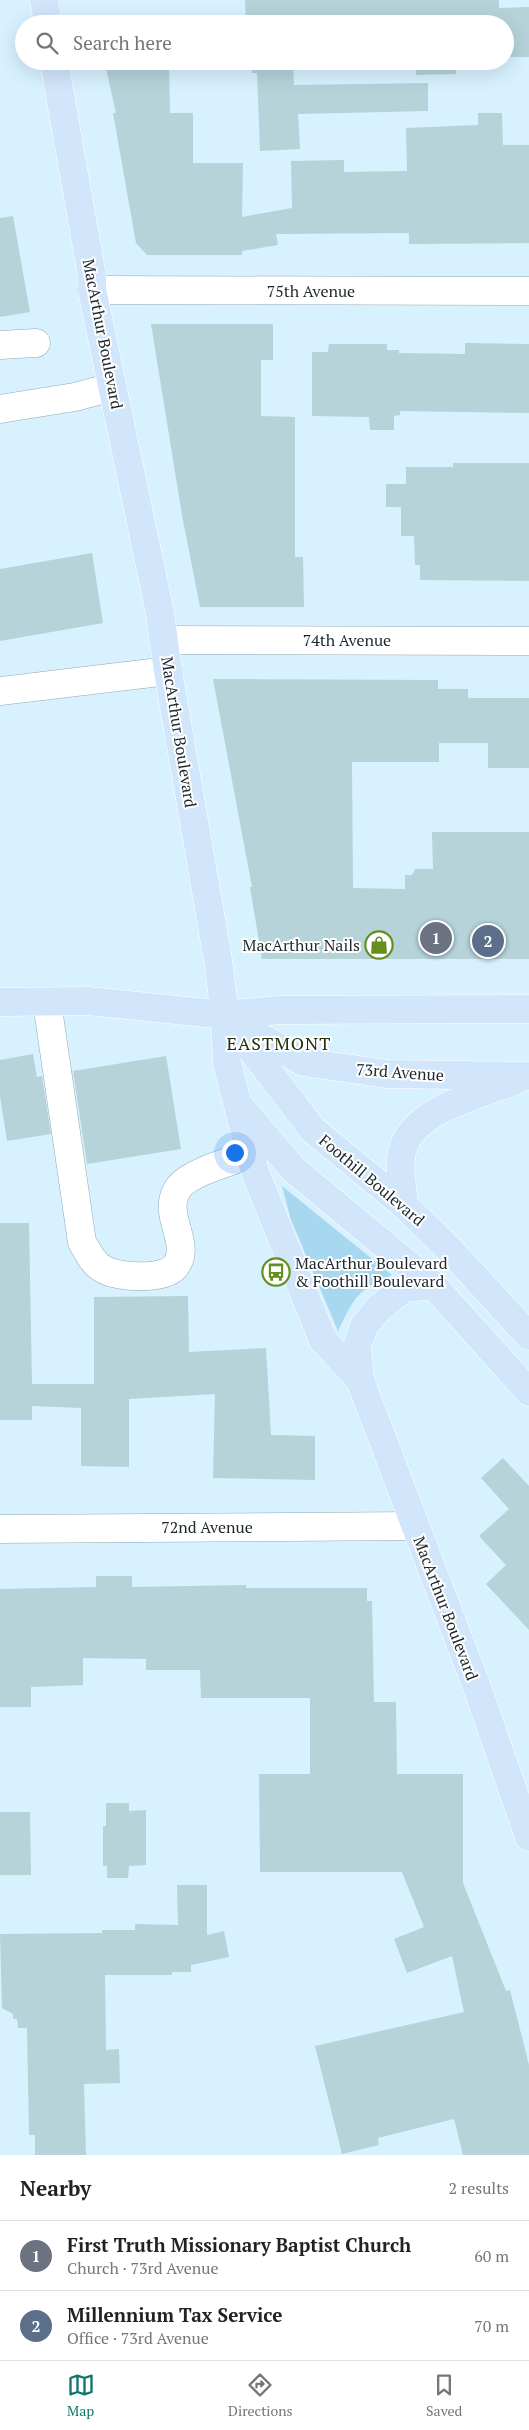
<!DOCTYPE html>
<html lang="en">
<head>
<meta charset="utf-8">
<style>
  :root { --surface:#fff; --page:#f6f6f6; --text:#222; --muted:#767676; --line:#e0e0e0; --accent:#0f766e }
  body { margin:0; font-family:"PT Serif",serif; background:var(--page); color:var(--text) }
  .you { position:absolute; left:234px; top:1152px; width:18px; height:18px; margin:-12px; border:4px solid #fff; border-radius:50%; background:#1a73e8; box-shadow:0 0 0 8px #1a73e833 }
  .badge { display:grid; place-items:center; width:32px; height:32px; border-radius:50%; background:var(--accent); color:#fff; font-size:16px; font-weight:700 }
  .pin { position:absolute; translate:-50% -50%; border:2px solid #fff; box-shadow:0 1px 5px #0006 }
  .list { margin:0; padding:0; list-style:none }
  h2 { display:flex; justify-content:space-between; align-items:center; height:65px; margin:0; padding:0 20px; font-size:21px }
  h2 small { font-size:16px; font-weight:400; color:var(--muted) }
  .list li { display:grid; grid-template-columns:32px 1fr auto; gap:15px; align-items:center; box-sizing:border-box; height:70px; padding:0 20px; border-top:1px solid var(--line) }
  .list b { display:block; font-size:19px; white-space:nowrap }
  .list p { margin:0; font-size:16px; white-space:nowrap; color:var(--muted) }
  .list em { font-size:16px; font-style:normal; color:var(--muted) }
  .icon { flex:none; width:28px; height:28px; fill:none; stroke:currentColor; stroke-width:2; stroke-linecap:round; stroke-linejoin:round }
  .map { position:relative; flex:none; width:529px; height:2155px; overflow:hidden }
  .search { position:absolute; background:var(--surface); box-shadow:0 5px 20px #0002; left:15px; right:15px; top:15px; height:55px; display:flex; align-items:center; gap:12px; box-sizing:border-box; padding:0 18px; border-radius:28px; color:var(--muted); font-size:19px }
  .sheet { height:205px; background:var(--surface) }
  nav { display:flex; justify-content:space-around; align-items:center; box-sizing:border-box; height:70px; border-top:1px solid var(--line); background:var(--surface); font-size:14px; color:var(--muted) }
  nav a { display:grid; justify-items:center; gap:2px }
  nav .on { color:var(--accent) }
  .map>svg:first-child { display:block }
  .green { fill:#a8d8f0 }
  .building { fill:#b5d3d9 }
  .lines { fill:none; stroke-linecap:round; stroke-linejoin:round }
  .minor-casing { stroke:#90a9b6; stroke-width:29 }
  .major-casing { stroke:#fff; stroke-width:29 }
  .minor { stroke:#fff; stroke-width:28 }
  .major { stroke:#d1e5fb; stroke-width:28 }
  .labels { text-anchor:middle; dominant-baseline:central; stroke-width:4; stroke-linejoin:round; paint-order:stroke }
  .street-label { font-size:16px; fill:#1e272c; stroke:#fff }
  .poi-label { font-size:16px; fill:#1e272c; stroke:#fff; text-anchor:end }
  .neighbourhood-label { font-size:18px; letter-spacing:1px; fill:#212f0b; stroke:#fff }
</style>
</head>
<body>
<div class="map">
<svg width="529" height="2155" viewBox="0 0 529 2155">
  <rect width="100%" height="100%" fill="#d7f1ff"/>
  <path class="green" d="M 282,1186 L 392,1275 C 357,1290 354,1298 338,1331 L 291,1220 Z"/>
  <g class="building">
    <path d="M 245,0 L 499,0 L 499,8 L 529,7 L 529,57 L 505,57 L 505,24 L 246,24 Z"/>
    <path d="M 252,61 L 293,61 L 294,85 L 428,83 L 428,111 L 298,114 L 300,149 L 260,151 L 257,73 L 252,73 Z"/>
    <path d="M 416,61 L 500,61 L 500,66 L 456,67 L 456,74 L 416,75 Z"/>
    <path d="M 105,64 L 169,65 L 170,113 L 193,113 L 193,163 L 243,163 L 242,217 L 292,208 L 291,161 L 344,160 L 344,172 L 407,171 L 406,128 L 478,125 L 478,113 L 502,113 L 503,145 L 529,145 L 529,243 L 409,244 L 409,233 L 276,234 L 278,245 L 242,251 L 242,255 L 147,255 L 136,243 L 113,113 L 116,113 Z"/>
    <path d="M 13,216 L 30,312 L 0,317 L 0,218 Z"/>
    <path d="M 151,324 L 273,324 L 273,360 L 261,360 L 261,416 L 295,417 L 295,557 L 303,557 L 304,607 L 200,607 L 182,515 Z"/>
    <path d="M 465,343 L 529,344 L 529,413 L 400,411 L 400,415 L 394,416 L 394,430 L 370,430 L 369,417 L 312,416 L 312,352 L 328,352 L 329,344 L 387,344 L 387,350 L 399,350 L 399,353 L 465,354 Z"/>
    <path d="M 453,463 L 529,463 L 529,581 L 420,580 L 420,565 L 415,565 L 414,536 L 401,536 L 401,507 L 386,507 L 386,484 L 406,484 L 406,467 L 453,467 Z"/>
    <path d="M 92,553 L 103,623 L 0,641 L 0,569 Z"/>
    <path d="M 213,679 L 438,680 L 438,689 L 468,689 L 468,698 L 529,698 L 529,768 L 488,768 L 488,743 L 439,743 L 439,762 L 352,762 L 353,888 L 405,889 L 405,875 L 412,875 L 415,869 L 433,869 L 432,832 L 529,832 L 529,959 L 262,959 L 250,887 L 252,887 Z"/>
    <path d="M 33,1054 L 37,1077 L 42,1076 L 51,1134 L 7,1141 L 0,1096 L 0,1060 Z"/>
    <path d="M 166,1056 L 181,1149 L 87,1164 L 73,1071 Z"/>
    <path d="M 0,1223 L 29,1223 L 32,1384 L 94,1384 L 94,1297 L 188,1296 L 189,1352 L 266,1348 L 271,1435 L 315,1436 L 315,1480 L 213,1478 L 215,1394 L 129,1399 L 129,1467 L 81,1466 L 81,1408 L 32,1406 L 32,1420 L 0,1420 Z"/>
    <path d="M 503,1458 L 529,1486 L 529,1630 L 486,1584 L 506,1565 L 479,1536 L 509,1509 L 481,1478 Z"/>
    <path d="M 96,1576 L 132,1576 L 132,1587 L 246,1585 L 246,1588 L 367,1588 L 367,1601 L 372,1601 L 374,1702 L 396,1702 L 397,1774 L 463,1774 L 463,1883 L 506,1991 L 510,1990 L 529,2065 L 529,2155 L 463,2155 L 454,2119 L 378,2138 L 379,2145 L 342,2154 L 315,2046 L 464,2012 L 452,1956 L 407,1973 L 394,1939 L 424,1927 L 402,1872 L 260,1872 L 259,1774 L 310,1774 L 310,1698 L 201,1698 L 200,1670 L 146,1670 L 146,1659 L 83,1658 L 83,1685 L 31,1687 L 31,1707 L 0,1707 L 0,1589 L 96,1587 Z"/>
    <path d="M 106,1803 L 129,1803 L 129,1811 L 146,1810 L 146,1865 L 129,1866 L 128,1878 L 107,1878 L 107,1866 L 103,1866 L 103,1826 L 106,1826 Z"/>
    <path d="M 0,1812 L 30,1812 L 31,1875 L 0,1875 Z"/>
    <path d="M 177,1885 L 207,1885 L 207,1935 L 224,1931 L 229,1957 L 191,1965 L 191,1972 L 172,1972 L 172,1975 L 105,1975 L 106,2050 L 119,2049 L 120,2083 L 84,2084 L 86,2155 L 35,2155 L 35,2135 L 29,2135 L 27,2028 L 18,2028 L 17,2019 L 13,2019 L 13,2014 L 2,2008 L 0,1934 L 102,1933 L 102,1930 L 135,1930 L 135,1924 L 178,1925 Z"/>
  </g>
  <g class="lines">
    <g class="minor-casing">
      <g id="minor">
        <path d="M 92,290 L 529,291"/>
        <path d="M 0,345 L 36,343"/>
        <path d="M 0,409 L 75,397 L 112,387"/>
        <path d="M 164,640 L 529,641"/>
        <path d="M 0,691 L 168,671"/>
        <path d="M 47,1002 L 82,1242 C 88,1252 92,1263 103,1269 C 118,1278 168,1281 177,1264 C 191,1241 160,1213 179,1187 C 192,1171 231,1162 251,1154"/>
        <path d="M 0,1529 L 414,1526"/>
      </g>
    </g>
    <g class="major-casing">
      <g id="major">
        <path d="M 44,0 L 48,24"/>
        <path d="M 54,61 L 92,276 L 92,290 L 160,613 L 168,671 L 218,960 L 225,1015 L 227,1063 L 255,1172 L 323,1340 L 360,1380"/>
        <path d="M 0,1002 L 88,1001 L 225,1015 L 279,1010 L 529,1009"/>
        <path d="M 225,1015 L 313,1130 L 404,1205 L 450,1250 L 529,1336"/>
        <path d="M 237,1023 L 303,1062 L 387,1074 L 529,1076"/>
        <path d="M 243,1110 L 293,1169 L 433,1285 L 529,1392"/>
        <path d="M 404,1205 C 403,1190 399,1173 401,1158 C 405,1111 477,1096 514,1081"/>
        <path d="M 433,1285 L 404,1288 L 379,1308 L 364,1326 L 357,1347 L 360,1380 L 478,1690 L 529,1837"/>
      </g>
    </g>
    <use href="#minor" class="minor"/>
    <use href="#major" class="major"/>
  </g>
  <defs>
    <g id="shop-ring" transform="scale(1.4375)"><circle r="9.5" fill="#fff" stroke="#648e1d" stroke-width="1.5"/><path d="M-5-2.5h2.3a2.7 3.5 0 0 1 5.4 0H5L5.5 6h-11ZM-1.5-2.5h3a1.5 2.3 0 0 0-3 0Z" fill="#648e1d"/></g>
    <g id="bus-ring" transform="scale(1.4375)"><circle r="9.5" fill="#fff" stroke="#648e1d" stroke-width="1.5"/><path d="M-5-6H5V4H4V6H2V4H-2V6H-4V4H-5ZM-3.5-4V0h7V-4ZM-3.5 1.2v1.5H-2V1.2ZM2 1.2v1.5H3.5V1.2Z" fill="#648e1d"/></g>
  </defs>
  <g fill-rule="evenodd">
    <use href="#shop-ring" x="379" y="945"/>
    <use href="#bus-ring" x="276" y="1272"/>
  </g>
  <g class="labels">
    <g class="street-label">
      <text x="311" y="291">75th Avenue</text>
      <text transform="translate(103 334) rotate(79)">MacArthur Boulevard</text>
      <text x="347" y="640">74th Avenue</text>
      <text transform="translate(179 732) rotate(81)">MacArthur Boulevard</text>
      <text transform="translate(400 1072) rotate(4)">73rd Avenue</text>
      <text transform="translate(372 1180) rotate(40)">Foothill Boulevard</text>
      <text x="207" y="1527">72nd Avenue</text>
      <text transform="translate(446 1608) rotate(69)">MacArthur Boulevard</text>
    </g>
    <g class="poi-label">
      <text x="360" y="945">MacArthur Nails</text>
      <text x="295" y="1263" text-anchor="start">MacArthur Boulevard<tspan x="295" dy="18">&amp; Foothill Boulevard</tspan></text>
    </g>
    <g class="neighbourhood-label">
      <text x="279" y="1043">EASTMONT</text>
    </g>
  </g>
</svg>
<div class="you"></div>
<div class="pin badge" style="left:436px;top:938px;background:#6b7280">1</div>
<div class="pin badge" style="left:488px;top:941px;background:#5c6f8a">2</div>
<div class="search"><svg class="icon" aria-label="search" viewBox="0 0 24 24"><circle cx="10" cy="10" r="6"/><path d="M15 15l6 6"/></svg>Search here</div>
</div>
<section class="sheet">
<h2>Nearby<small>2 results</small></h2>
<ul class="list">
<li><span class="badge" style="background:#6b7280">1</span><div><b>First Truth Missionary Baptist Church</b><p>Church · 73rd Avenue</p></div><em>60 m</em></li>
<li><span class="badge" style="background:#5c6f8a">2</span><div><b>Millennium Tax Service</b><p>Office · 73rd Avenue</p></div><em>70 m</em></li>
</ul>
</section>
<nav>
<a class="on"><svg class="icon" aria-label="map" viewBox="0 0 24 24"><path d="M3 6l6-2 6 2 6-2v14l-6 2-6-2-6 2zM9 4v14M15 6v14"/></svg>Map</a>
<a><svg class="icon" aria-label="directions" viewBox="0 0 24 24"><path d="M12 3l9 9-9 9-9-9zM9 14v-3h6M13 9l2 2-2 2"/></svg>Directions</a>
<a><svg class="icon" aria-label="saved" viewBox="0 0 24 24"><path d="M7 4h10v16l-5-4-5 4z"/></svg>Saved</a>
</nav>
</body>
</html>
